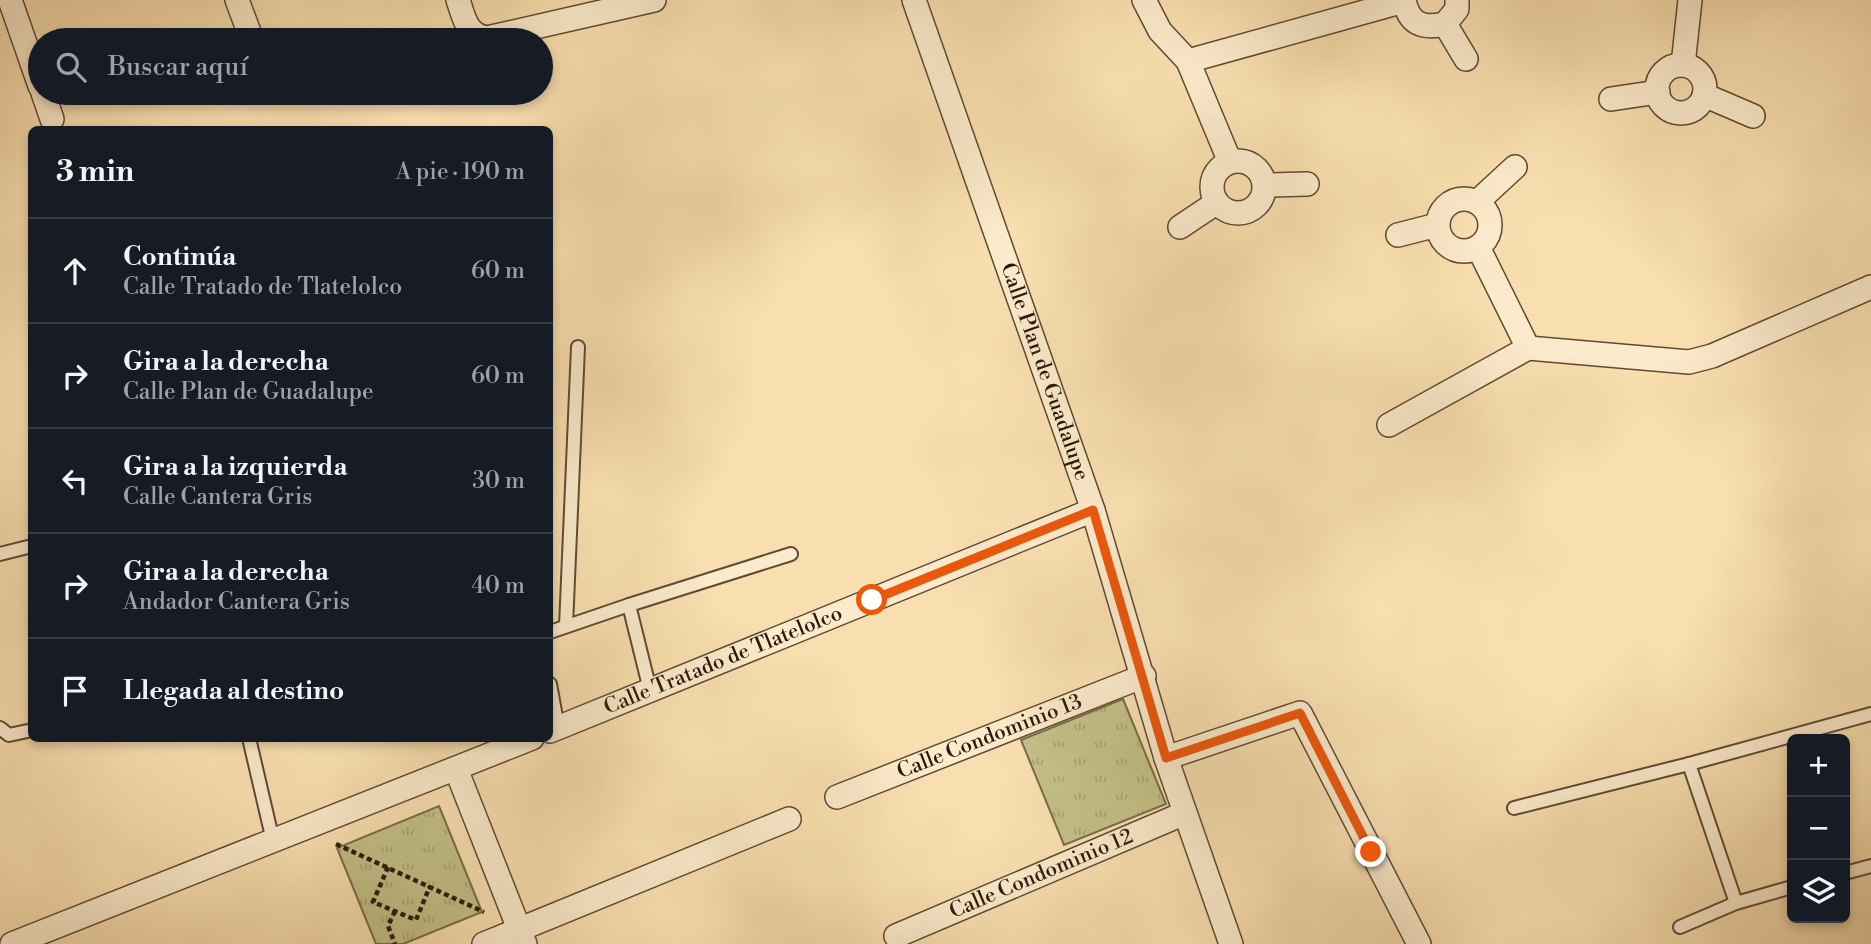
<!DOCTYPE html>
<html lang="es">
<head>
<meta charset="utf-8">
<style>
  :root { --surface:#171b24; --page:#242831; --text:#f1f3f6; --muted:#9ea1a6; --line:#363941 }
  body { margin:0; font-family:"Libre Bodoni",serif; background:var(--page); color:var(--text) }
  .controls { position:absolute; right:21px; bottom:21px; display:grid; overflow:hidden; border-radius:10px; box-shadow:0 4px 10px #0003 }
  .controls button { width:63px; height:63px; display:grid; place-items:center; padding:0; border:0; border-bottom:2px solid var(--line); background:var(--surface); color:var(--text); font:35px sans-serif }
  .stop { position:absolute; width:21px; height:21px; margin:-16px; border:5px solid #ea580c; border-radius:50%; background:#fff }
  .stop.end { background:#ea580c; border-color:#fff; box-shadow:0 2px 7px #0008 }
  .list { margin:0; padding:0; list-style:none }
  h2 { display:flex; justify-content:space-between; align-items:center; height:91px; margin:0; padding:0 28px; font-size:30px }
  h2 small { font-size:23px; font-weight:400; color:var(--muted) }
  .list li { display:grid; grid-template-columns:46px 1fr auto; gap:21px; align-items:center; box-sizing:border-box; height:105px; padding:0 28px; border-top:2px solid var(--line) }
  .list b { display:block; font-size:26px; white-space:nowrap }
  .list p { margin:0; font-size:23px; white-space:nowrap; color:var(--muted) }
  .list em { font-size:23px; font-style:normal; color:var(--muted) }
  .icon { flex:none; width:38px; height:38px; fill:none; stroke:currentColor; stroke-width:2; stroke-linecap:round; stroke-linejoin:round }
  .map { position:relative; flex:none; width:1871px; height:944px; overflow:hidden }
  .search { position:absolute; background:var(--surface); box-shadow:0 4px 10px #0003; left:28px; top:28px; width:525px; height:77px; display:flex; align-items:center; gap:18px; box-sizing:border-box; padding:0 24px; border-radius:38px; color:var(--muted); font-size:26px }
  .panel { position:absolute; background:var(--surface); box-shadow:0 4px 10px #0003; left:28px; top:126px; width:525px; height:616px; border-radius:10px }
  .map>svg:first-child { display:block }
  .park { fill:url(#park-tufts); stroke:#776d49; stroke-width:2 }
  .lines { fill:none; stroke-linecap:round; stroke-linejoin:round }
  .service-casing { stroke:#5e4b34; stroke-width:16 }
  .minor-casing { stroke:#5e4b34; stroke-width:26 }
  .path { stroke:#2b1a0b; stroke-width:4.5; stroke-dasharray:5 3.5; stroke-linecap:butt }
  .service { stroke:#fbeacb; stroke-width:12 }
  .minor { stroke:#fbeacb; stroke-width:23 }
  .route { stroke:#ea580c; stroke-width:9 }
  .labels { text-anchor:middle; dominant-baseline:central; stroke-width:5; stroke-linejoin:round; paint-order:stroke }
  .street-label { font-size:21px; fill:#2b1a0b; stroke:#fbeacb }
</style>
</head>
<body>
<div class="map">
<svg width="1871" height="944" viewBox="0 0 1871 944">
  <defs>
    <pattern id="park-tufts" width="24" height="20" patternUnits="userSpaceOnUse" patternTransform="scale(1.75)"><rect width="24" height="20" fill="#c3c087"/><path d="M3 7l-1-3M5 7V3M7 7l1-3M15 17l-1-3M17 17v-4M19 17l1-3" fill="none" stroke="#a8a473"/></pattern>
  </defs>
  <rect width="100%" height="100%" fill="#f9dfaf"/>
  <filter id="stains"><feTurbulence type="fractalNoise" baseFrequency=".00286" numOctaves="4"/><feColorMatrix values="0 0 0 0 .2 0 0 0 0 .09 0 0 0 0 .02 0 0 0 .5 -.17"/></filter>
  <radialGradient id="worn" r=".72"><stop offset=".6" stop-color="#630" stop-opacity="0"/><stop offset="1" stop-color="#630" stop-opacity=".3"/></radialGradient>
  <g class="park">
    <path d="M 1123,699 L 1166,804 L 1064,845 L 1021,740 Z"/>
    <path d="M 439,806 L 482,912 L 403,944 L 376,944 L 337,848 Z"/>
  </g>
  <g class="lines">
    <g class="service-casing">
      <g id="service">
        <path d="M 0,554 L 32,546"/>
        <path d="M 566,626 L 578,347"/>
        <path d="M 550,632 L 629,605"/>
        <path d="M 550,684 L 558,728"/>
        <path d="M 650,690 L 629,605 L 791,554"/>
        <path d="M 0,728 L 9,735 L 32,730"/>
        <path d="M 249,738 L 273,841"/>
        <path d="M 1514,808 L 1689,764"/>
        <path d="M 1845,873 L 1871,866"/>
        <path d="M 1792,887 L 1736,903 L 1689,764 L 1871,714"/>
        <path d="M 1680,927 L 1736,903"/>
      </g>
    </g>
    <g class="minor-casing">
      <g id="minor">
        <path d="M 10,0 L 40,86"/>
        <path d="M 237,0 L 252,40"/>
        <path d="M 458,0 C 464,17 466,35 487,38 L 654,0"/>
        <path id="s1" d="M 914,0 L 1093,510 L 1166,758 L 1231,944"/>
        <path d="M 1144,0 L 1160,31 L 1188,61 L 1230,162"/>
        <path d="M 1404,0 C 1409,24 1422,29 1445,24 L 1457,9 L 1457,0"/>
        <path d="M 1445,24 L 1466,59"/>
        <path d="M 1188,61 L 1404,1"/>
        <path d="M 1683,65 L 1690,0"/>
        <circle cx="1681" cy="89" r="24"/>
        <path d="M 43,93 L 52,119"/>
        <path d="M 1704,95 L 1753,116"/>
        <path d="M 1611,99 L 1658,92"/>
        <circle cx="1238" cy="187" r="26"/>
        <path d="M 1265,185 L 1307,184"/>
        <circle cx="1464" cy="225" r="26"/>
        <path d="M 1477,202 L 1515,167"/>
        <path d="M 1180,227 L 1216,203"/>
        <path d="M 1398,235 L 1437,225"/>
        <path d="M 1478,247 L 1528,348"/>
        <path d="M 1528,348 L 1689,362 L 1712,356 L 1871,287"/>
        <path d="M 1389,425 L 1528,348"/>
        <path id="s2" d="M 550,731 L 1093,510"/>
        <path d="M 1166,758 L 1300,713 L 1419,944"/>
        <path d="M 456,769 L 525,944"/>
        <path id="s3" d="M 837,797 L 1144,676"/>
        <path id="s4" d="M 896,936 L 1185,813"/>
        <path d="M 12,944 L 532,738"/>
        <path d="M 484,944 L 789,819"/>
      </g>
    </g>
    <g class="path">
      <path d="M 336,844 L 484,912"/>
      <path d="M 388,867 L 373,902 L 416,920 L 430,886"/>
      <path d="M 395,911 L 388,926 L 395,944"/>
    </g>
    <use href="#service" class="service"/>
    <use href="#minor" class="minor"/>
  </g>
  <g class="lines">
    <path class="route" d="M 872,600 L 1093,510 L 1166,758 L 1300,713 L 1371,852"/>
  </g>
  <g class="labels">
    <g class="street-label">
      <text stroke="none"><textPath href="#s1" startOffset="394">Calle Plan de Guadalupe</textPath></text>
      <text stroke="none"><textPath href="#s2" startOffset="187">Calle Tratado de Tlatelolco</textPath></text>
      <text stroke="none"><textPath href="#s3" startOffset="164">Calle Condominio 13</textPath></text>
      <text stroke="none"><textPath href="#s4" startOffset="158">Calle Condominio 12</textPath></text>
    </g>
  </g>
  <rect width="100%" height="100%" filter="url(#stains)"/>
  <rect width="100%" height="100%" fill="url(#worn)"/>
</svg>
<div class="controls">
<button>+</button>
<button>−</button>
<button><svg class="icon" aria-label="layers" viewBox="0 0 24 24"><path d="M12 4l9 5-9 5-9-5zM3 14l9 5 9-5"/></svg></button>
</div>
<div class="stop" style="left:872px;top:600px"></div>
<div class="stop end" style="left:1371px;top:852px"></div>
<div class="search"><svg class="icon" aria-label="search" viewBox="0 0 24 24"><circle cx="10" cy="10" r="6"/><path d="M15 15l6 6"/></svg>Buscar aquí</div>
<section class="panel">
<h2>3 min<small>A pie · 190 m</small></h2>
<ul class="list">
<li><svg class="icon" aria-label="ahead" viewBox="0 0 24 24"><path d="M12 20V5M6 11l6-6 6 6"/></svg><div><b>Continúa</b><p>Calle Tratado de Tlatelolco</p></div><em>60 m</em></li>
<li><svg class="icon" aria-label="right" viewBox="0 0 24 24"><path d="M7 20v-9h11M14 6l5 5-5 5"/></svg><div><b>Gira a la derecha</b><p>Calle Plan de Guadalupe</p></div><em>60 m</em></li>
<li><svg class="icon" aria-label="left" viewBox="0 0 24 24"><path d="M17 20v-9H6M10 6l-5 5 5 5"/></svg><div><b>Gira a la izquierda</b><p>Calle Cantera Gris</p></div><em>30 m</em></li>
<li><svg class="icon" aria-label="right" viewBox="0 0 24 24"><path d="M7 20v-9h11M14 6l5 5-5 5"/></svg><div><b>Gira a la derecha</b><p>Andador Cantera Gris</p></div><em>40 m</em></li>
<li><svg class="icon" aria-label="arrive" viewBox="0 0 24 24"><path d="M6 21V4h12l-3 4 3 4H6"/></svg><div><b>Llegada al destino</b></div></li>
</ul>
</section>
</div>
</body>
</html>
